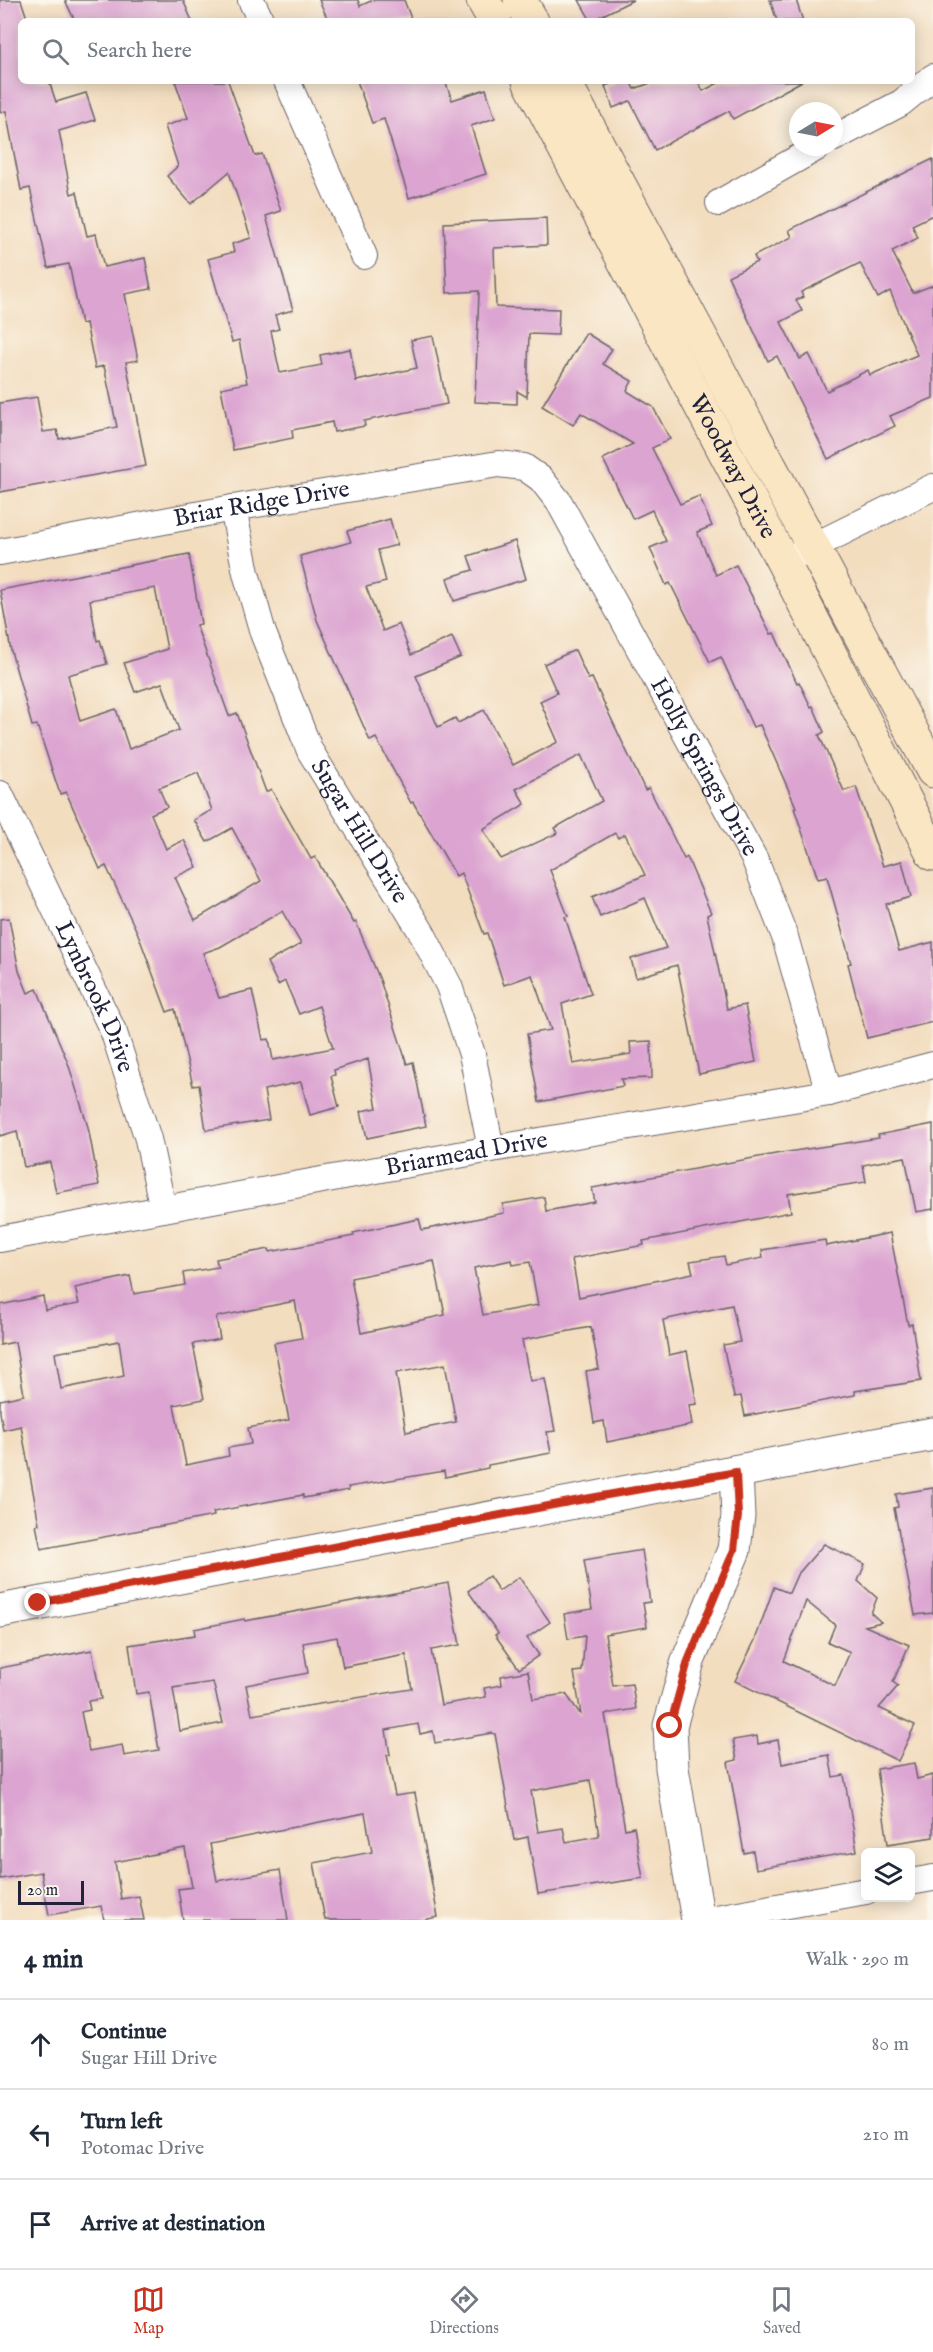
<!DOCTYPE html>
<html lang="en">
<head>
<meta charset="utf-8">
<style>
  :root { --surface:#fff; --page:#f2f2f3; --text:#1f2937; --muted:#747a83; --line:#e0e1e3; --accent:#c8321e }
  body { margin:0; font-family:"IM FELL English",serif; background:var(--page); color:var(--text) }
  .controls { position:absolute; right:18px; bottom:18px; display:grid; overflow:hidden; border-radius:9px; box-shadow:0 3px 15px #0003 }
  .controls button { width:54px; height:54px; display:grid; place-items:center; padding:0; border:0; border-bottom:2px solid var(--line); background:var(--surface); color:var(--text); font:30px sans-serif }
  .compass { position:absolute; left:789px; top:102px; width:54px; height:54px; border-radius:50%; background:var(--surface); box-shadow:0 3px 15px #0003; rotate:80deg }
  .scale { position:absolute; left:18px; bottom:15px; width:66px; box-sizing:border-box; padding-left:6px; border:3px solid #22223b; border-top:0; font-size:16px; line-height:21px; white-space:nowrap; color:#22223b; -webkit-text-stroke:4px #fbf7ec; paint-order:stroke }
  .stop { position:absolute; width:18px; height:18px; margin:-14px; border:4px solid #c8321e; border-radius:50%; background:#fff }
  .stop.end { background:#c8321e; border-color:#fff; box-shadow:0 2px 6px #0008 }
  .list { margin:0; padding:0; list-style:none }
  h2 { display:flex; justify-content:space-between; align-items:center; height:78px; margin:0; padding:0 24px; font-size:26px }
  h2 small { font-size:20px; font-weight:400; color:var(--muted) }
  .list li { display:grid; grid-template-columns:39px 1fr auto; gap:18px; align-items:center; box-sizing:border-box; height:90px; padding:0 24px; border-top:2px solid var(--line) }
  .list b { display:block; font-size:22px; white-space:nowrap }
  .list p { margin:0; font-size:20px; white-space:nowrap; color:var(--muted) }
  .list em { font-size:20px; font-style:normal; color:var(--muted) }
  .icon { flex:none; width:33px; height:33px; fill:none; stroke:currentColor; stroke-width:2; stroke-linecap:round; stroke-linejoin:round }
  .map { position:relative; flex:none; width:933px; height:1920px; overflow:hidden }
  .search { position:absolute; background:var(--surface); box-shadow:0 3px 15px #0003; left:18px; right:18px; top:18px; height:66px; display:flex; align-items:center; gap:15px; box-sizing:border-box; padding:0 21px; border-radius:9px; color:var(--muted); font-size:22px }
  .sheet { height:348px; background:var(--surface) }
  nav { display:flex; justify-content:space-around; align-items:center; box-sizing:border-box; height:84px; border-top:2px solid var(--line); background:var(--surface); font-size:16px; color:var(--muted) }
  nav a { display:grid; justify-items:center; gap:3px }
  nav .on { color:var(--accent) }
  .map>svg:first-child { display:block }
  .building { fill:#dca4d1; fill-rule:evenodd }
  .lines { fill:none; stroke-linecap:round; stroke-linejoin:round }
  .minor-casing { stroke:#6b6369; stroke-width:28 }
  .tertiary-casing { stroke:#6b6369; stroke-width:35 }
  .secondary-casing { stroke:#6b6369; stroke-width:35 }
  .minor { stroke:#fff; stroke-width:26 }
  .tertiary { stroke:#fff; stroke-width:33 }
  .secondary { stroke:#fbe6c3; stroke-width:33 }
  .route { stroke:#c8321e; stroke-width:8 }
  .labels { text-anchor:middle; dominant-baseline:central; stroke-width:5; stroke-linejoin:round; paint-order:stroke }
  .street-label { font-size:24px; fill:#22223b; stroke:#fbf7ec }
</style>
</head>
<body>
<div class="map">
<svg width="933" height="1920" viewBox="0 0 933 1920">
  <rect width="100%" height="100%" fill="#fbf7ec"/>
  <filter id="ink" filterUnits="userSpaceOnUse"><feTurbulence type="fractalNoise" baseFrequency=".0167" numOctaves="2"/><feDisplacementMap in="SourceGraphic" scale="12" xChannelSelector="R" yChannelSelector="G"/><feConvolveMatrix kernelMatrix="1 2 1 2 8 2 1 2 1" color-interpolation-filters="sRGB"/></filter>
  <filter id="wash" filterUnits="userSpaceOnUse"><feTurbulence type="fractalNoise" baseFrequency=".008" numOctaves="4" result="noise"/><feDisplacementMap in="SourceGraphic" scale="24" xChannelSelector="R" yChannelSelector="G"/><feGaussianBlur stdDeviation="1.35" result="paint"/><feColorMatrix in="noise" values="0 0 0 0 0 0 0 0 0 0 0 0 0 0 0 0 0 1.4 0 .05"/><feComposite in="paint" operator="in"/></filter>
  <g filter="url(#wash)">
    <rect width="100%" height="100%" fill="#f3ddbf"/>
    <g id="blocks">
      <g class="building">
        <path d="M 0,0 L 21,0 L 28,21 L 21,21 L 21,81 L 49,81 L 56,102 L 86,93 L 95,120 L 59,131 L 71,194 L 77,192 L 87,236 L 96,234 L 104,267 L 145,258 L 151,289 L 125,294 L 138,360 L 126,362 L 146,466 L 0,492 L 0,403 L 37,397 L 43,432 L 57,430 L 59,439 L 117,427 L 104,366 L 95,368 L 86,323 L 81,324 L 69,264 L 48,268 L 30,188 L 21,190 L 6,111 L 0,112 Z"/>
        <path d="M 65,0 L 183,0 L 192,21 L 75,21 Z"/>
        <path d="M 319,0 L 358,0 L 360,6 L 373,0 L 404,0 L 412,21 L 325,21 L 328,20 Z"/>
        <path d="M 579,0 L 633,0 L 591,21 Z"/>
        <path d="M 770,0 L 796,0 L 803,21 L 777,21 Z"/>
        <path d="M 175,81 L 228,81 L 255,156 L 262,154 L 281,211 L 266,216 L 293,310 L 275,315 L 279,329 L 271,331 L 280,373 L 322,365 L 320,355 L 350,349 L 356,381 L 417,368 L 411,340 L 433,336 L 447,404 L 364,421 L 365,426 L 334,432 L 332,422 L 292,430 L 293,438 L 233,450 L 221,388 L 247,383 L 239,340 L 232,342 L 208,259 L 234,252 L 232,244 L 251,238 L 229,172 L 191,204 L 167,176 L 178,166 L 165,126 L 188,118 Z"/>
        <path d="M 357,81 L 445,81 L 452,100 L 486,89 L 495,118 L 471,126 L 486,174 L 409,198 L 384,119 L 372,123 Z"/>
        <path d="M 618,81 L 630,81 L 634,89 L 656,81 L 698,81 L 703,91 L 722,81 L 802,81 L 733,119 L 729,111 L 655,150 L 630,101 L 613,108 L 605,86 Z"/>
        <path d="M 933,159 L 933,215 L 912,225 L 918,238 L 892,251 L 913,293 L 933,285 L 933,398 L 890,416 L 895,426 L 828,459 L 777,356 L 768,361 L 728,276 L 757,262 L 754,256 L 792,237 L 789,230 ZM 860,263 L 878,298 L 890,291 L 917,355 L 870,375 L 868,370 L 827,391 L 809,354 L 800,359 L 781,322 L 802,311 L 796,300 L 803,297 L 801,292 Z"/>
        <path d="M 546,218 L 547,245 L 494,248 L 496,307 L 559,309 L 558,335 L 529,334 L 527,397 L 517,391 L 517,404 L 475,402 L 479,291 L 447,293 L 444,223 Z"/>
        <path d="M 586,333 L 612,349 L 603,364 L 632,381 L 627,391 L 653,407 L 670,439 L 652,448 L 680,504 L 699,496 L 712,526 L 697,532 L 716,575 L 736,565 L 771,634 L 774,633 L 797,683 L 799,682 L 811,707 L 813,706 L 824,732 L 819,735 L 844,791 L 856,787 L 883,866 L 902,861 L 911,897 L 886,904 L 899,951 L 933,942 L 933,1022 L 867,1038 L 848,964 L 851,963 L 827,877 L 818,879 L 794,808 L 796,807 L 760,725 L 753,727 L 721,657 L 710,662 L 670,583 L 666,585 L 650,548 L 666,541 L 652,510 L 633,519 L 603,459 L 633,444 L 581,413 L 573,425 L 542,406 Z"/>
        <path d="M 390,519 L 397,545 L 378,550 L 386,582 L 366,587 L 383,631 L 399,624 L 411,655 L 452,637 L 461,657 L 416,676 L 438,727 L 455,718 L 458,723 L 484,710 L 513,765 L 558,742 L 540,701 L 557,693 L 544,664 L 575,650 L 588,679 L 592,678 L 645,790 L 649,788 L 684,859 L 687,857 L 711,913 L 707,915 L 727,1009 L 745,1005 L 756,1062 L 699,1074 L 677,965 L 636,978 L 631,959 L 666,948 L 645,898 L 600,917 L 592,897 L 645,875 L 625,834 L 618,838 L 615,833 L 550,870 L 568,916 L 565,917 L 591,994 L 562,1004 L 573,1064 L 631,1054 L 630,1042 L 651,1041 L 652,1078 L 621,1079 L 623,1086 L 539,1102 L 527,1034 L 551,1030 L 532,975 L 504,985 L 487,933 L 484,934 L 461,873 L 456,876 L 413,802 L 411,803 L 376,738 L 370,741 L 317,620 L 300,556 L 351,542 L 347,531 ZM 581,755 L 602,801 L 555,828 L 558,833 L 501,859 L 483,829 L 525,804 L 516,789 Z"/>
        <path d="M 515,541 L 526,579 L 454,601 L 447,578 L 473,570 L 468,556 Z"/>
        <path d="M 189,554 L 201,624 L 196,625 L 229,716 L 237,713 L 266,792 L 271,789 L 311,859 L 315,857 L 354,923 L 356,922 L 380,980 L 407,1064 L 413,1062 L 426,1126 L 367,1138 L 361,1111 L 377,1108 L 368,1059 L 334,1070 L 335,1075 L 331,1076 L 339,1107 L 310,1115 L 301,1082 L 264,1090 L 269,1120 L 206,1130 L 199,1085 L 193,1086 L 175,1009 L 167,1012 L 138,934 L 106,866 L 100,869 L 66,792 L 60,794 L 37,725 L 32,726 L 11,651 L 0,590 ZM 155,588 L 167,649 L 124,663 L 135,692 L 162,683 L 179,730 L 129,749 L 116,709 L 80,721 L 68,675 L 107,664 L 100,640 L 97,641 L 90,600 ZM 198,773 L 212,810 L 194,820 L 207,842 L 232,828 L 261,881 L 195,920 L 175,877 L 197,867 L 184,840 L 166,849 L 151,814 L 167,807 L 159,788 ZM 282,911 L 301,944 L 267,962 L 278,985 L 285,981 L 299,1014 L 319,1006 L 333,1048 L 273,1060 L 269,1039 L 263,1040 L 252,990 L 219,998 L 203,953 L 220,947 Z"/>
        <path d="M 9,918 L 19,971 L 28,993 L 37,989 L 68,1063 L 88,1127 L 99,1185 L 56,1193 L 50,1162 L 24,1167 L 17,1131 L 0,1136 L 0,919 Z"/>
        <path d="M 933,1124 L 933,1209 L 916,1212 L 905,1157 L 863,1165 L 866,1182 L 788,1194 L 791,1212 L 643,1241 L 644,1245 L 572,1259 L 579,1297 L 693,1273 L 690,1261 L 724,1256 L 726,1265 L 763,1258 L 762,1250 L 825,1240 L 826,1246 L 890,1233 L 908,1325 L 912,1324 L 921,1381 L 855,1391 L 855,1395 L 745,1416 L 741,1396 L 734,1397 L 723,1345 L 740,1342 L 732,1305 L 663,1320 L 669,1355 L 687,1351 L 697,1404 L 689,1405 L 692,1425 L 607,1442 L 604,1421 L 594,1423 L 586,1371 L 599,1369 L 591,1327 L 522,1340 L 530,1381 L 545,1379 L 555,1431 L 547,1432 L 551,1453 L 488,1465 L 488,1468 L 445,1477 L 444,1471 L 348,1487 L 349,1490 L 303,1498 L 303,1495 L 213,1512 L 214,1516 L 41,1549 L 36,1525 L 39,1524 L 21,1426 L 3,1430 L 0,1412 L 0,1400 L 24,1395 L 15,1342 L 0,1345 L 0,1305 L 43,1296 L 45,1310 L 79,1304 L 75,1288 L 130,1276 L 134,1294 L 185,1285 L 183,1273 L 218,1267 L 216,1259 L 269,1249 L 270,1252 L 354,1236 L 353,1233 L 419,1219 L 422,1230 L 504,1213 L 503,1204 L 544,1197 L 546,1211 L 595,1202 L 592,1188 L 781,1153 L 879,1138 L 878,1135 ZM 512,1260 L 513,1265 L 530,1262 L 538,1305 L 483,1315 L 474,1268 ZM 434,1261 L 445,1315 L 361,1333 L 351,1278 ZM 295,1301 L 302,1338 L 274,1343 L 289,1420 L 248,1428 L 251,1444 L 228,1448 L 229,1456 L 186,1465 L 174,1405 L 204,1399 L 193,1344 L 220,1339 L 216,1317 ZM 119,1341 L 124,1376 L 61,1389 L 55,1353 ZM 445,1364 L 456,1422 L 406,1432 L 396,1373 Z"/>
        <path d="M 933,1488 L 933,1613 L 915,1615 L 894,1508 L 898,1507 L 896,1494 Z"/>
        <path d="M 824,1544 L 865,1564 L 858,1581 L 877,1598 L 871,1613 L 881,1622 L 865,1626 L 909,1645 L 893,1682 L 898,1686 L 879,1708 L 915,1725 L 898,1761 L 735,1681 L 755,1640 L 774,1587 L 789,1593 L 797,1575 ZM 806,1601 L 835,1625 L 828,1642 L 850,1652 L 835,1686 L 784,1661 Z"/>
        <path d="M 642,1550 L 650,1602 L 643,1603 L 647,1627 L 605,1634 L 613,1686 L 632,1684 L 636,1709 L 605,1714 L 625,1829 L 634,1827 L 643,1878 L 538,1894 L 528,1837 L 514,1840 L 495,1734 L 492,1733 L 435,1743 L 433,1731 L 420,1734 L 418,1724 L 386,1730 L 390,1755 L 387,1755 L 395,1796 L 415,1793 L 438,1917 L 423,1920 L 325,1920 L 314,1863 L 372,1852 L 365,1813 L 210,1844 L 217,1881 L 280,1870 L 288,1920 L 183,1920 L 178,1889 L 192,1887 L 185,1848 L 115,1862 L 121,1899 L 139,1896 L 144,1920 L 104,1920 L 101,1906 L 49,1915 L 41,1872 L 0,1879 L 0,1668 L 92,1650 L 101,1699 L 88,1701 L 90,1710 L 81,1712 L 89,1751 L 122,1745 L 124,1756 L 159,1750 L 149,1692 L 136,1694 L 129,1645 L 195,1635 L 194,1629 L 244,1619 L 245,1621 L 448,1583 L 460,1645 L 431,1650 L 441,1705 L 486,1697 L 484,1688 L 502,1685 L 501,1676 L 528,1671 L 533,1699 L 566,1694 L 581,1715 L 574,1672 L 582,1671 L 585,1636 L 568,1639 L 564,1614 L 592,1609 L 584,1560 ZM 337,1637 L 343,1667 L 406,1655 L 412,1689 L 252,1715 L 246,1685 L 308,1673 L 303,1643 ZM 213,1682 L 223,1723 L 180,1731 L 173,1688 ZM 590,1780 L 599,1836 L 566,1842 L 563,1828 L 538,1832 L 531,1791 Z"/>
        <path d="M 489,1576 L 499,1591 L 519,1577 L 550,1622 L 527,1638 L 539,1655 L 519,1669 L 495,1635 L 498,1633 L 468,1591 Z"/>
        <path d="M 757,1736 L 758,1744 L 778,1740 L 782,1764 L 829,1755 L 833,1777 L 844,1775 L 857,1851 L 756,1869 L 753,1851 L 744,1853 L 728,1762 L 737,1760 L 733,1740 Z"/>
        <path d="M 914,1763 L 917,1779 L 933,1775 L 933,1837 L 888,1844 L 877,1769 Z"/>
      </g>
    </g>
  </g>
  <g filter="url(#ink)">
    <use href="#blocks" fill-opacity="0" stroke="#6b6369" stroke-width="1.5"/>
    <g class="lines">
      <g class="minor-casing">
        <g id="minor">
          <path d="M 251,0 L 261,21"/>
          <path d="M 287,81 L 364,256"/>
          <path d="M 834,138 L 901,103 L 933,77"/>
          <path d="M 719,203 L 818,147"/>
          <path id="s1" d="M 233,508 L 246,573 L 263,633 L 310,751 L 422,933 L 449,986 L 472,1054 L 491,1149"/>
          <path id="s2" d="M 0,552 L 233,508 L 498,464 L 524,467 L 541,479 L 559,502 L 755,860 L 785,937 L 829,1093"/>
          <path d="M 796,555 L 933,487"/>
          <path id="s3" d="M 0,794 L 114,1033 L 148,1139 L 163,1209"/>
          <path id="s4" d="M 0,1239 L 491,1149 L 829,1093 L 933,1065"/>
          <path d="M 910,1882 L 933,1878"/>
          <path d="M 705,1920 L 866,1891"/>
        </g>
      </g>
      <g class="tertiary-casing">
        <g id="tertiary">
          <path d="M 0,1611 L 933,1434"/>
          <path d="M 698,1920 L 672,1768 L 670,1726 L 688,1661 L 734,1550 L 738,1516 L 736,1472"/>
        </g>
      </g>
      <g class="secondary-casing">
        <g id="secondary">
          <path d="M 483,0 L 495,21"/>
          <path d="M 520,0 L 532,21"/>
          <path id="s5" d="M 529,81 L 783,562 L 933,854"/>
          <path d="M 564,81 L 933,771"/>
        </g>
      </g>
      <use href="#minor" class="minor"/>
      <use href="#tertiary" class="tertiary"/>
      <use href="#secondary" class="secondary"/>
    </g>
  </g>
  <g class="lines" filter="url(#ink)">
    <path class="route" d="M 38,1603 L 585,1499 L 736,1472 L 738,1516 L 734,1550 L 688,1661 L 670,1726"/>
  </g>
  <g class="labels">
    <g class="street-label">
      <text stroke="none"><textPath href="#s5" startOffset="436">Woodway Drive</textPath></text>
      <text stroke="none"><textPath href="#s2" startOffset="266">Briar Ridge Drive</textPath></text>
      <text stroke="none"><textPath href="#s2" startOffset="884">Holly Springs Drive</textPath></text>
      <text stroke="none"><textPath href="#s1" startOffset="350">Sugar Hill Drive</textPath></text>
      <text stroke="none"><textPath href="#s3" startOffset="224">Lynbrook Drive</textPath></text>
      <text stroke="none"><textPath href="#s4" startOffset="474">Briarmead Drive</textPath></text>
    </g>
  </g>
</svg>
<div class="controls">
<button><svg class="icon" aria-label="layers" viewBox="0 0 24 24"><path d="M12 4l9 5-9 5-9-5zM3 14l9 5 9-5"/></svg></button>
</div>
<svg class="compass" viewBox="-18 -18 36 36"><path d="M0-13l5 13h-10z" fill="#e53935"/><path d="M0 13l5-13h-10z" fill="#747a83"/></svg>
<div class="scale">20 m</div>
<div class="stop" style="left:670px;top:1726px"></div>
<div class="stop end" style="left:38px;top:1603px"></div>
<div class="search"><svg class="icon" aria-label="search" viewBox="0 0 24 24"><circle cx="10" cy="10" r="6"/><path d="M15 15l6 6"/></svg>Search here</div>
</div>
<section class="sheet">
<h2>4 min<small>Walk · 290 m</small></h2>
<ul class="list">
<li><svg class="icon" aria-label="ahead" viewBox="0 0 24 24"><path d="M12 20V5M6 11l6-6 6 6"/></svg><div><b>Continue</b><p>Sugar Hill Drive</p></div><em>80 m</em></li>
<li><svg class="icon" aria-label="left" viewBox="0 0 24 24"><path d="M17 20v-9H6M10 6l-5 5 5 5"/></svg><div><b>Turn left</b><p>Potomac Drive</p></div><em>210 m</em></li>
<li><svg class="icon" aria-label="arrive" viewBox="0 0 24 24"><path d="M6 21V4h12l-3 4 3 4H6"/></svg><div><b>Arrive at destination</b></div></li>
</ul>
</section>
<nav>
<a class="on"><svg class="icon" aria-label="map" viewBox="0 0 24 24"><path d="M3 6l6-2 6 2 6-2v14l-6 2-6-2-6 2zM9 4v14M15 6v14"/></svg>Map</a>
<a><svg class="icon" aria-label="directions" viewBox="0 0 24 24"><path d="M12 3l9 9-9 9-9-9zM9 14v-3h6M13 9l2 2-2 2"/></svg>Directions</a>
<a><svg class="icon" aria-label="saved" viewBox="0 0 24 24"><path d="M7 4h10v16l-5-4-5 4z"/></svg>Saved</a>
</nav>
</body>
</html>
